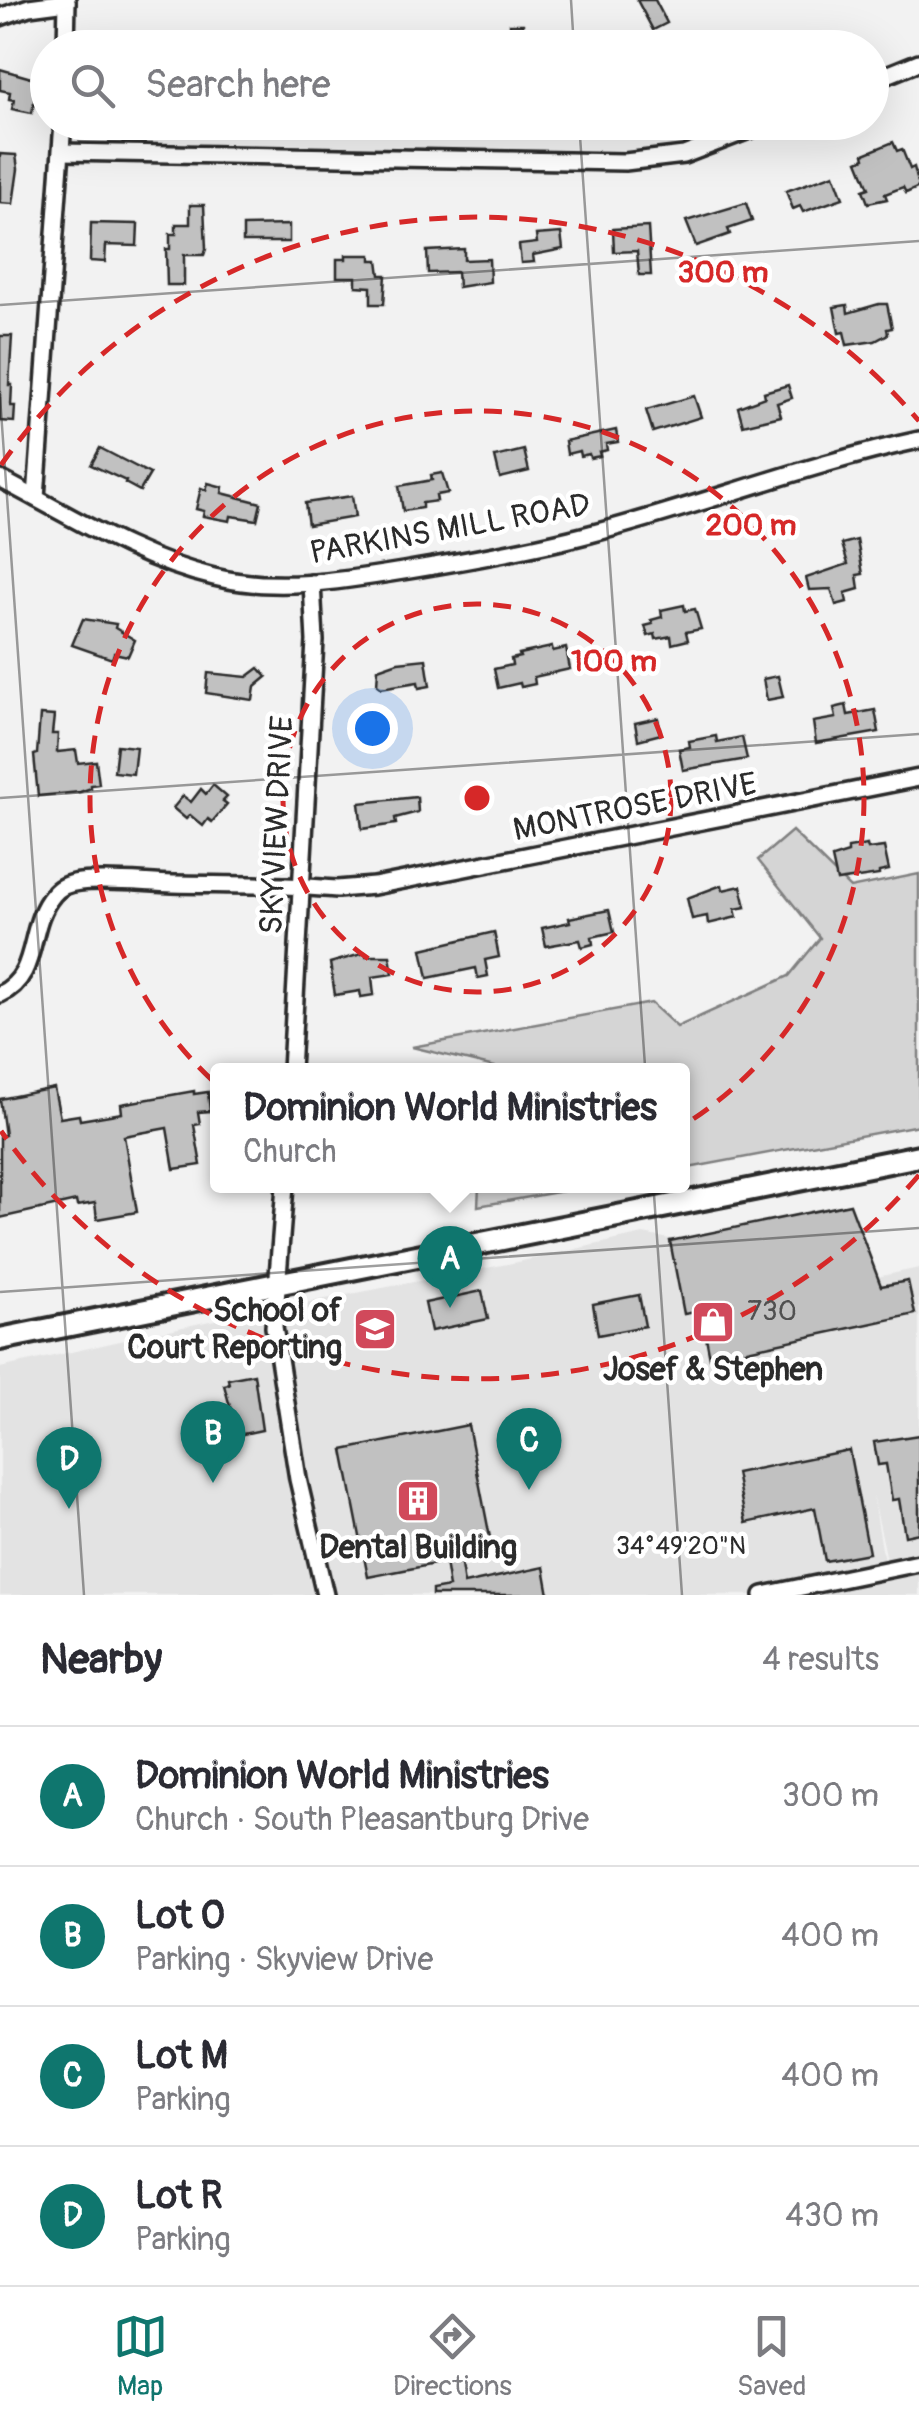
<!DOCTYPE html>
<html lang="en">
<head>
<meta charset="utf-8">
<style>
  :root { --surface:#fff; --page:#f7f7f7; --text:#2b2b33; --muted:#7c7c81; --line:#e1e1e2; --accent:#0f766e }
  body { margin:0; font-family:Pangolin,sans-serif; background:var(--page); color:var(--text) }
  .you { position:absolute; left:372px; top:728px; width:35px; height:35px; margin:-25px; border:8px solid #fff; border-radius:50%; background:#1a73e8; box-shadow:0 0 0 15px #1a73e833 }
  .badge { display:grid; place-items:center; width:65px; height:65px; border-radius:50%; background:var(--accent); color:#fff; font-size:32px; font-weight:700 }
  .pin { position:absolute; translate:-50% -82px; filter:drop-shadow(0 2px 5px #0008) }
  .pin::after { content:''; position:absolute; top:52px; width:35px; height:30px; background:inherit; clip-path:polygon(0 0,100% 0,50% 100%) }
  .popup { position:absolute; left:210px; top:1063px; width:480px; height:130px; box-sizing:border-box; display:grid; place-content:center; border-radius:10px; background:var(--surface); filter:drop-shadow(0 2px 8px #0005); font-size:32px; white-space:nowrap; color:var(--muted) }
  .popup b { font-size:38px; color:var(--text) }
  .popup::after { content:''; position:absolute; left:50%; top:100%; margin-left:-20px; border:20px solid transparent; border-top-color:var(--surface) }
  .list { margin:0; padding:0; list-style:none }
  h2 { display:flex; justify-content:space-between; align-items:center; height:130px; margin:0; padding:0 40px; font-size:42px }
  h2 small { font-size:32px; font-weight:400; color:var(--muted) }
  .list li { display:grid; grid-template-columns:65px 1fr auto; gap:30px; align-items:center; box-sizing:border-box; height:140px; padding:0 40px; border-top:2px solid var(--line) }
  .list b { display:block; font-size:38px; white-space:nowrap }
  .list p { margin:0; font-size:32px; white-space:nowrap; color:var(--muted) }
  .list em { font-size:32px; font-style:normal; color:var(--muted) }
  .icon { flex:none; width:55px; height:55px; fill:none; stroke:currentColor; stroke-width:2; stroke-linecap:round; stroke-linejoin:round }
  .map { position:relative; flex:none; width:919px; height:1595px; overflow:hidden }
  .search { position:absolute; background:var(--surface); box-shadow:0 10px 40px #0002; left:30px; right:30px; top:30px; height:110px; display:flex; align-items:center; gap:25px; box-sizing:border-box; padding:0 35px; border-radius:55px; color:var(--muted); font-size:38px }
  .sheet { height:690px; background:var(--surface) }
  nav { display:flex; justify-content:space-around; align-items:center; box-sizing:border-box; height:140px; border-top:2px solid var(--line); background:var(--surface); font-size:28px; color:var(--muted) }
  nav a { display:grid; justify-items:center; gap:5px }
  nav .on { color:var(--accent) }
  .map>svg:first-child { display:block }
  .built { fill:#e3e3e3 }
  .green { fill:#d5d5d5; stroke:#808080; stroke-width:2.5 }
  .building { fill:#c1c1c1; stroke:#2b2b2b; stroke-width:2.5 }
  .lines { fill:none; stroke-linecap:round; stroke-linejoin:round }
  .minor-casing { stroke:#2b2b2b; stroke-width:22 }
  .major-casing { stroke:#2b2b2b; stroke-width:28 }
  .minor { stroke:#fff; stroke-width:15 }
  .major { stroke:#fff; stroke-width:20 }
  .ticks { fill:none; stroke:#2b2b2b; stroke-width:2.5; stroke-opacity:0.45 }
  .ring { fill:none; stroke:#d62828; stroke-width:5; stroke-dasharray:18 12 }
  .labels { text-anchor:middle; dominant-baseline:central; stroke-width:9; stroke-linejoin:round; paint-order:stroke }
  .number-label { font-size:28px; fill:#505050 }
  .street-label { font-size:32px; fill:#2b2b2b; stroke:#fff }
  .poi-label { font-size:32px; font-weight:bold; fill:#2b2b2b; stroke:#fff }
  .ticks-label { font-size:25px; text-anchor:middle; fill:#2b2b2b; stroke:#fff; stroke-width:9; stroke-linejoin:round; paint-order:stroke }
  .centre { fill:#d62828; stroke:#fff; stroke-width:5 }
  .ring-label { font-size:30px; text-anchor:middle; font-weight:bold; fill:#d62828; stroke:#fff; stroke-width:9; stroke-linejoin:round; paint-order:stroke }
</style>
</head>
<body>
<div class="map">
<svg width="919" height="1595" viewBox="0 0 919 1595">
  <rect width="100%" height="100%" fill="#f2f2f2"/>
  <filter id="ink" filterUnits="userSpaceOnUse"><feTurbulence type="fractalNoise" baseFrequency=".01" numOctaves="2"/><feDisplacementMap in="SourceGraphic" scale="20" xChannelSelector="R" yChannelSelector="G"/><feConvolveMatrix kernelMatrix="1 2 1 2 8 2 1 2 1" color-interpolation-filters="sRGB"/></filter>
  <g filter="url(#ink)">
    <path class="built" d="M 643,1234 L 877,1277 L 919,1268 L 919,1562 L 889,1569 L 873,1495 L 886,1573 L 919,1567 L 919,1595 L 0,1595 L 0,1368 L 205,1322 L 518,1262 Z"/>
    <g class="green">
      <path d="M 792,831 L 850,888 L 919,874 L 919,1125 L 683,1169 L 682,1070 L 507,1070 L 412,1047 L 651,1003 L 677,1027 L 789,976 L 820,938 L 758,860 Z"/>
      <path d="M 479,1186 L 592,1186 L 478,1206 Z"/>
    </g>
    <g class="building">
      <path d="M 637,0 L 655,0 L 667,23 L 653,30 Z"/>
      <path d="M 510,24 L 523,24 L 525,48 L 510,48 Z"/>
      <path d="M 0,69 L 38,80 L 32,113 L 12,109 L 14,100 L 9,99 L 10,92 L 0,90 Z"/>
      <path d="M 893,142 L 897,151 L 902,149 L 910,169 L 914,167 L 919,187 L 906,193 L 903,187 L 885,194 L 887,199 L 868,203 L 863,190 L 869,188 L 858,161 L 865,158 L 864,154 Z"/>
      <path d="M 0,154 L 16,155 L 18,169 L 13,204 L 0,203 Z"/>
      <path d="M 834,174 L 843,198 L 803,212 L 800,206 L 793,209 L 786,191 Z"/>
      <path d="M 746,203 L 752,221 L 728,229 L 730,234 L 696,246 L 686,221 Z"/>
      <path d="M 190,205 L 204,205 L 206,249 L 204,255 L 184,255 L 184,285 L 167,285 L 166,249 L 170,249 L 170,234 L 176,234 L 176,224 L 190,224 Z"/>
      <path d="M 91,223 L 138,224 L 137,246 L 106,245 L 105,262 L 90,261 Z"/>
      <path d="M 289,225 L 289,242 L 243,242 L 243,226 Z"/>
      <path d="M 648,227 L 651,275 L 639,275 L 637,251 L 614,252 L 613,229 Z"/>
      <path d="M 561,233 L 563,249 L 533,255 L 534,262 L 521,263 L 519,245 L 537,243 L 536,235 Z"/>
      <path d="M 464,249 L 464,260 L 489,259 L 490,282 L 458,287 L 457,272 L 428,273 L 427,251 Z"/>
      <path d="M 346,255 L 371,255 L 371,260 L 378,260 L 380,275 L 386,275 L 384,304 L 371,304 L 371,287 L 356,286 L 356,277 L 337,277 L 337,259 L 346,259 Z"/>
      <path d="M 879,304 L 887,304 L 892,328 L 887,329 L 888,334 L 875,341 L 847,345 L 844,332 L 839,333 L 834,307 L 847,305 L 848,313 Z"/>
      <path d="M 0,336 L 12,336 L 9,385 L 12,385 L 11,406 L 15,406 L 14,422 L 0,421 Z"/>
      <path d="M 788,385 L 792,398 L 777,403 L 781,416 L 743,425 L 738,407 L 765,397 L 764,392 Z"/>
      <path d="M 694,396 L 701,417 L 653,432 L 646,410 Z"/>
      <path d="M 616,430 L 618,442 L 606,444 L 607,450 L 599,452 L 600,456 L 590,458 L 589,454 L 580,456 L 579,451 L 567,454 L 565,441 Z"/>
      <path d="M 100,448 L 150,474 L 140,491 L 125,483 L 126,481 L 91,465 Z"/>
      <path d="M 524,450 L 529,471 L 500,478 L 495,457 Z"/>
      <path d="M 442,473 L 448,493 L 436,495 L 437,501 L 422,503 L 422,508 L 403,511 L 399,486 L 432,480 L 431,475 Z"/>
      <path d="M 208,483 L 223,487 L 222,493 L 261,503 L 257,520 L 231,516 L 230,521 L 203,516 L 204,511 L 196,509 L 201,488 L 206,490 Z"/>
      <path d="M 352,496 L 355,517 L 308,525 L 305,503 Z"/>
      <path d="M 857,540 L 863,574 L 857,575 L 859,589 L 845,593 L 847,602 L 836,605 L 831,589 L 809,590 L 806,578 L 848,564 L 842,544 Z"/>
      <path d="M 684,605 L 685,611 L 695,609 L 701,629 L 686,632 L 688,640 L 672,644 L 671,636 L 656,639 L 655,634 L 648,636 L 645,626 L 653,624 L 651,620 L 662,617 L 661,610 Z"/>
      <path d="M 83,619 L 116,624 L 115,628 L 135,640 L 128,656 L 114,653 L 112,659 L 72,645 Z"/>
      <path d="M 552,647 L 553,651 L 566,648 L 570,669 L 534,677 L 535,684 L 521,687 L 520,683 L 498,688 L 494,669 L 512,665 L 511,659 L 520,657 L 519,654 Z"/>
      <path d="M 426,659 L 430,686 L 419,688 L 418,682 L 381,688 L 377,685 L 378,669 L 398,662 Z"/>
      <path d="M 259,668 L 267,677 L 255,687 L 253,700 L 206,693 L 208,673 L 247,677 Z"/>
      <path d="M 778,676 L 783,697 L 767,700 L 763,679 Z"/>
      <path d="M 846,705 L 848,715 L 875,710 L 879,732 L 816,743 L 813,722 L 836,718 L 834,708 Z"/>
      <path d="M 40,715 L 54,716 L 52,734 L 58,734 L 57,752 L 76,750 L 78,763 L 96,761 L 99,784 L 91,785 L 91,788 L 80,792 L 38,796 L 34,755 L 37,754 Z"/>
      <path d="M 658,718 L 661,734 L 638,740 L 635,723 Z"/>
      <path d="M 716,736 L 717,742 L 742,737 L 747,759 L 683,770 L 679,749 L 690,747 L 689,741 Z"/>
      <path d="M 117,745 L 136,747 L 133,774 L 114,772 Z"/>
      <path d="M 213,785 L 227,797 L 223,801 L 227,804 L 212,822 L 208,819 L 203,826 L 190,815 L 186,819 L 173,808 L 183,796 L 191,802 L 201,789 L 206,794 Z"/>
      <path d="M 417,797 L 418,812 L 395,818 L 396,824 L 362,829 L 359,803 Z"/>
      <path d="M 867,845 L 868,849 L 884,847 L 889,870 L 879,872 L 879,875 L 837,881 L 832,858 L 848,853 L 848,848 Z"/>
      <path d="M 722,885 L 723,890 L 741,886 L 746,907 L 735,909 L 737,917 L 708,924 L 707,916 L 692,919 L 687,898 Z"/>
      <path d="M 609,910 L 614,932 L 592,937 L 593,944 L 582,947 L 580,940 L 546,946 L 542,928 L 570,922 L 569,918 Z"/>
      <path d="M 494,932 L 499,957 L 485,960 L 488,976 L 478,978 L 476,968 L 428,978 L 422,949 Z"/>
      <path d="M 365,953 L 366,956 L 390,956 L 393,974 L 372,977 L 374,995 L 361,997 L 360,991 L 335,995 L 330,963 Z"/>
      <path d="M 54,1088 L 60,1118 L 79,1115 L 80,1120 L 122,1113 L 121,1104 L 194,1091 L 194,1094 L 208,1092 L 210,1111 L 198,1112 L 200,1124 L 194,1125 L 201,1165 L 174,1169 L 167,1128 L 124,1136 L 137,1212 L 97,1219 L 95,1203 L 77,1206 L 76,1201 L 0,1218 L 0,1136 L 5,1135 L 0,1099 Z"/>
      <path d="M 850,1204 L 881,1286 L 908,1281 L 915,1314 L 710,1358 L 701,1311 L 684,1314 L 670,1241 Z"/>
      <path d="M 482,1291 L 488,1319 L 431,1331 L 425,1303 Z"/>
      <path d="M 639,1295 L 645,1326 L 598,1335 L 593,1304 Z"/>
      <path d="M 390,1321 L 393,1337 L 358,1344 L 355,1328 Z"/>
      <path d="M 254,1374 L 262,1430 L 238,1435 L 224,1385 L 229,1384 L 228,1379 Z"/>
      <path d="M 468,1425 L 493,1553 L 460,1559 L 464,1584 L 544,1567 L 549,1595 L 432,1595 L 432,1590 L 449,1587 L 445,1562 L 368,1577 L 343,1450 Z"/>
      <path d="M 919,1435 L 919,1533 L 905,1536 L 899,1499 L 892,1500 L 886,1464 L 878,1465 L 874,1442 Z"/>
      <path d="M 849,1450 L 869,1553 L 825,1561 L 815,1508 L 746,1523 L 736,1473 Z"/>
    </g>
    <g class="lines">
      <g class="minor-casing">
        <g id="minor">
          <path d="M 0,17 L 29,7 L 67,2"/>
          <path d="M 66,48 L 67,0"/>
          <path d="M 872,81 L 919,62"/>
          <path d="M 62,152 L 625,162 L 684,155 L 770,122"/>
          <path d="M 0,479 C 69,515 137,559 214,577 C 275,592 342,581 403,571 C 465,561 529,550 590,534 C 700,506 807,464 919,440"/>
          <path d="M 36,498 L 63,122"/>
          <path d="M 0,994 C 41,975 26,926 53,895 C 59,887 69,883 80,882 C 110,879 143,883 173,884 C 228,885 282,884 337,889 L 374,886 L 919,778"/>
          <path d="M 291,1070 L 315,641 L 312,583"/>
          <path d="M 285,1186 L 274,1327 L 298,1479 L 325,1595"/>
          <path d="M 763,1595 L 919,1563"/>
        </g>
      </g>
      <g class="major-casing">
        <path id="major" d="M 0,1339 L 919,1156"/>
      </g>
      <use href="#minor" class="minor"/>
      <use href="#major" class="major"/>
    </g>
  </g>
  <path class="ticks" d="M 571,0 L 574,48M 579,122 L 682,1595M 0,305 L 919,241M 0,397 L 84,1595M 0,798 L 919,734M 0,1292 L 919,1228"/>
  <g class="ring">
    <circle cx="477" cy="798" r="194"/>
    <circle cx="477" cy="798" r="387"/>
    <path d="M919 1175A581 581 0 0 1 1 1131M1 465A581 581 0 0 1 919 421"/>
  </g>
  <defs>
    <g id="shop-square" transform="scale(2.25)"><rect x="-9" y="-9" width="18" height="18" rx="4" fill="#d1495b" stroke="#fff"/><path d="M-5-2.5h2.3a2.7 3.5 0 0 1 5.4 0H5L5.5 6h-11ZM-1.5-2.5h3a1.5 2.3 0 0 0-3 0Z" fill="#fff"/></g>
    <g id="school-square" transform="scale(2.25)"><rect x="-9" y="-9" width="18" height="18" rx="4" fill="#d1495b" stroke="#fff"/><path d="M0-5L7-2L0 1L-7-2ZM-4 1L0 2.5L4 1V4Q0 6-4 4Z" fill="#fff"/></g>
    <g id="building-square" transform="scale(2.25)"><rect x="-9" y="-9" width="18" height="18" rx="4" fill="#d1495b" stroke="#fff"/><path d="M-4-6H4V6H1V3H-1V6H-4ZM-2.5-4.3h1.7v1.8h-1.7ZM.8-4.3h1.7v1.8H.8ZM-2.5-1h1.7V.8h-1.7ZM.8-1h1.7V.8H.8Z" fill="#fff"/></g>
  </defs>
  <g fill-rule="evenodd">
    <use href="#shop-square" x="713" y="1322"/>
    <use href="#school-square" x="375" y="1329"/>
    <use href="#building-square" x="418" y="1501"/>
  </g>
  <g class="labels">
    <g class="number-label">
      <text x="772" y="1311">730</text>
    </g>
    <g class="street-label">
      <text transform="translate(450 529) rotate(-10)">PARKINS MILL ROAD</text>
      <text transform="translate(635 807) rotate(-11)">MONTROSE DRIVE</text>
      <text transform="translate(277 825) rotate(-87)">SKYVIEW DRIVE</text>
    </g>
    <g class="poi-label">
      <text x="342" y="1311" text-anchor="end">School of<tspan x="342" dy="37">Court Reporting</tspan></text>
      <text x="713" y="1370">Josef &amp; Stephen</text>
      <text x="418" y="1548">Dental Building</text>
    </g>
  </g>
  <g class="ticks-label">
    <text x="681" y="1554">34°49'20"N</text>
  </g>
  <circle cx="477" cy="798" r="15" class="centre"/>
  <g class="ring-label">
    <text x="723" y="282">300 m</text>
    <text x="751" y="535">200 m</text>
    <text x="614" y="671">100 m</text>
  </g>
</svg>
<div class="you"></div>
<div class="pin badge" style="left:450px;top:1308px">A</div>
<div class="popup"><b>Dominion World Ministries</b>Church</div>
<div class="pin badge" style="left:213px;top:1483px">B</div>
<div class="pin badge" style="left:529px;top:1490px">C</div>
<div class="pin badge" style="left:69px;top:1509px">D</div>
<div class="search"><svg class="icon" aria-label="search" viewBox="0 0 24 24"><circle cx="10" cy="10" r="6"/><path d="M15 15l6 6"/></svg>Search here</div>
</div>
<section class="sheet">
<h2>Nearby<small>4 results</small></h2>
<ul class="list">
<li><span class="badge">A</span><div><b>Dominion World Ministries</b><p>Church · South Pleasantburg Drive</p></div><em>300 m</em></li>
<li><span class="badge">B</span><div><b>Lot O</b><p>Parking · Skyview Drive</p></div><em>400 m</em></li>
<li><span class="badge">C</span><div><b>Lot M</b><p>Parking</p></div><em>400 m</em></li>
<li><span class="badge">D</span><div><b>Lot R</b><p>Parking</p></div><em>430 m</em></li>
</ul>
</section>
<nav>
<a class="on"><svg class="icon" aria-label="map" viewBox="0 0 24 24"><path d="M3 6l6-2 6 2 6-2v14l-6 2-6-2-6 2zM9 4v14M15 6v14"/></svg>Map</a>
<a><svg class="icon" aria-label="directions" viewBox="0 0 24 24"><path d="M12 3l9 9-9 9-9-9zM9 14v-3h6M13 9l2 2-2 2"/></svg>Directions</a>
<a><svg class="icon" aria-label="saved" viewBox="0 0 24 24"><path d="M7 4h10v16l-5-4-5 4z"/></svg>Saved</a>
</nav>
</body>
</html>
